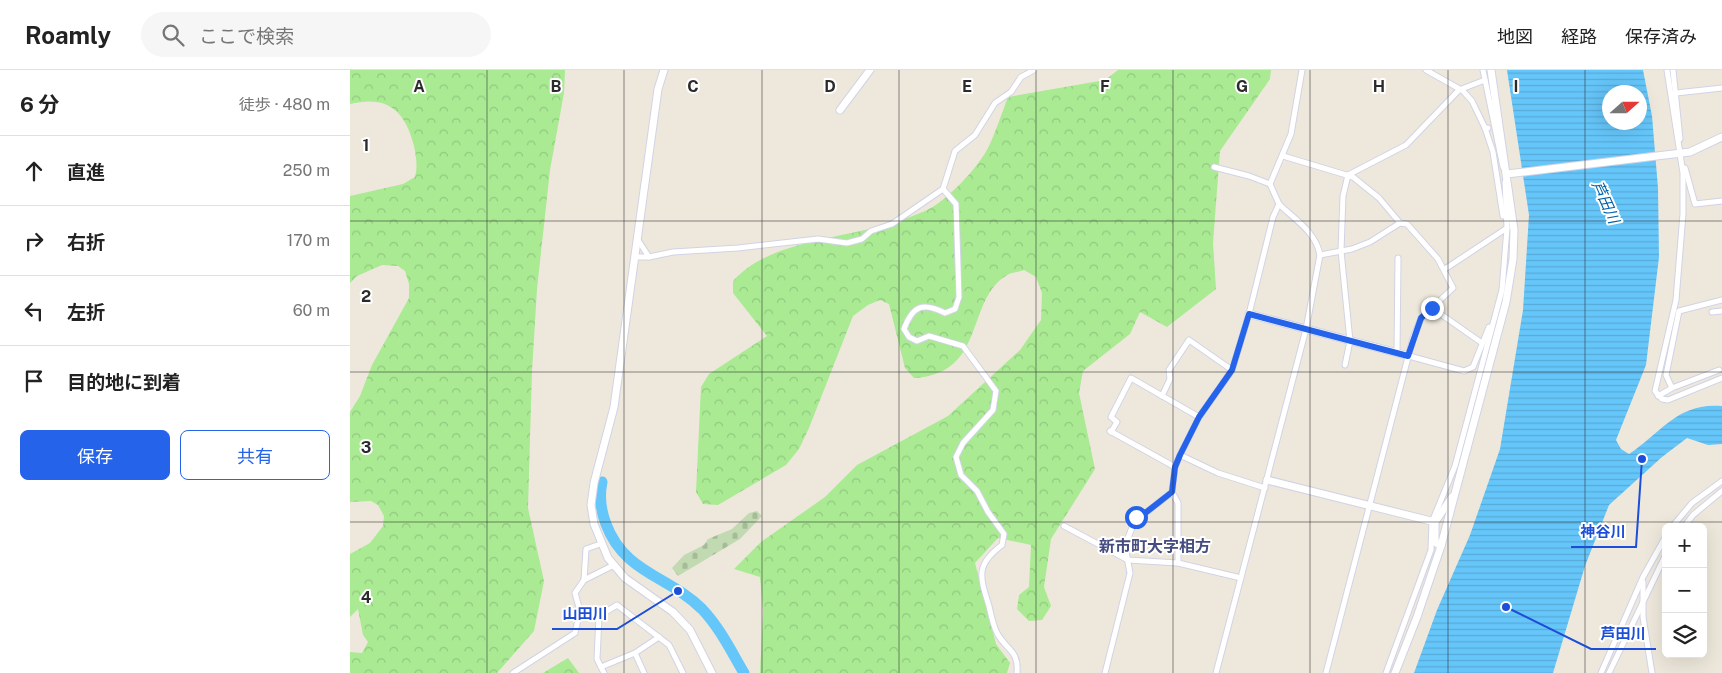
<!DOCTYPE html>
<html lang="ja">
<head>
<meta charset="utf-8">
<style>
  :root { --surface:#fff; --page:#f6f6f6; --text:#222; --muted:#767676; --line:#e0e0e0; --accent:#2563eb }
  body { margin:0; font-family:"Public Sans","Noto Sans JP",sans-serif; background:var(--page); color:var(--text) }
  .controls { position:absolute; right:15px; bottom:15px; display:grid; overflow:hidden; border-radius:8px; box-shadow:0 5px 20px #0002 }
  .controls button { width:45px; height:45px; display:grid; place-items:center; padding:0; border:0; border-bottom:1px solid var(--line); background:var(--surface); color:var(--text); font:25px sans-serif }
  .compass { position:absolute; left:1252px; top:15px; width:45px; height:45px; border-radius:50%; background:var(--surface); box-shadow:0 5px 20px #0002; rotate:69deg }
  .stop { position:absolute; width:15px; height:15px; margin:-11px; border:4px solid #2563eb; border-radius:50%; background:#fff }
  .stop.end { background:#2563eb; border-color:#fff; box-shadow:0 1px 5px #0008 }
  .list { margin:0; padding:0; list-style:none }
  h2 { display:flex; justify-content:space-between; align-items:center; height:65px; margin:0; padding:0 20px; font-size:21px }
  h2 small { font-size:16px; font-weight:400; color:var(--muted) }
  .list li { display:grid; grid-template-columns:32px 1fr auto; gap:15px; align-items:center; box-sizing:border-box; height:70px; padding:0 20px; border-top:1px solid var(--line) }
  .list b { display:block; font-size:19px; white-space:nowrap }
  .list em { font-size:16px; font-style:normal; color:var(--muted) }
  .actions { display:flex; gap:10px; padding:15px 20px }
  .actions a { flex:1; padding:11px 0; border:1px solid var(--accent); border-radius:8px; text-align:center; font-size:18px; color:var(--accent) }
  .actions .main { background:var(--accent); color:#fff }
  .icon { flex:none; width:28px; height:28px; fill:none; stroke:currentColor; stroke-width:2; stroke-linecap:round; stroke-linejoin:round }
  .map { position:relative; flex:none; width:1372px; height:603px; overflow:hidden }
  header { display:flex; align-items:center; gap:30px; box-sizing:border-box; height:70px; padding:0 25px; background:var(--surface); border-bottom:1px solid var(--line) }
  header strong { font-size:24px }
  nav { display:flex; gap:28px; margin-inline-start:auto; font-size:18px }
  .search { width:350px; height:45px; background:var(--page); display:flex; align-items:center; gap:12px; box-sizing:border-box; padding:0 18px; border-radius:28px; color:var(--muted); font-size:19px }
  main { display:flex }
  aside { flex:1; background:var(--surface) }
  .map>svg:first-child { display:block }
  .forest { fill:url(#forest-crowns) }
  .cemetery { fill:url(#cemetery-stones) }
  .water { fill:url(#water-rules); fill-rule:evenodd }
  .lines { fill:none; stroke-linecap:round; stroke-linejoin:round }
  .river { stroke:#65c6fa; stroke-width:11 }
  .minor-casing { stroke:#d1d3e5; stroke-width:7 }
  .tertiary-casing { stroke:#d1d3e5; stroke-width:9 }
  .minor { stroke:#fff; stroke-width:5 }
  .tertiary { stroke:#fff; stroke-width:7 }
  .route { stroke:#2563eb; stroke-width:6 }
  .grid { fill:none; stroke:#2b2b2b; stroke-width:1; stroke-opacity:0.55 }
  .labels { text-anchor:middle; dominant-baseline:central; stroke-width:4; stroke-linejoin:round; paint-order:stroke }
  .water-label { font-size:15px; font-style:italic; fill:#0061a9; stroke:#fff }
  .quarter-label { font-size:16px; font-weight:bold; fill:#464c80; stroke:#fff }
  .grid-label { font-size:16px; text-anchor:middle; font-weight:bold; fill:#2b2b2b; stroke:#fff; stroke-width:4; stroke-linejoin:round; paint-order:stroke }
  .leader { fill:none; stroke:#1d4ed8; stroke-width:2 }
  .callout-dot { fill:#1d4ed8; stroke:#fff; stroke-width:2 }
  .callout-label { font-size:15px; text-anchor:middle; font-weight:bold; fill:#1d4ed8; stroke:#fff; stroke-width:4; stroke-linejoin:round; paint-order:stroke }
</style>
</head>
<body>
<header>
<strong>Roamly</strong>
<div class="search"><svg class="icon" aria-label="search" viewBox="0 0 24 24"><circle cx="10" cy="10" r="6"/><path d="M15 15l6 6"/></svg>ここで検索</div>
<nav><a>地図</a><a>経路</a><a>保存済み</a></nav>
</header>
<main>
<aside>
<h2>6 分<small>徒歩 · 480 m</small></h2>
<ul class="list">
<li><svg class="icon" aria-label="ahead" viewBox="0 0 24 24"><path d="M12 20V5M6 11l6-6 6 6"/></svg><div><b>直進</b></div><em>250 m</em></li>
<li><svg class="icon" aria-label="right" viewBox="0 0 24 24"><path d="M7 20v-9h11M14 6l5 5-5 5"/></svg><div><b>右折</b></div><em>170 m</em></li>
<li><svg class="icon" aria-label="left" viewBox="0 0 24 24"><path d="M17 20v-9H6M10 6l-5 5 5 5"/></svg><div><b>左折</b></div><em>60 m</em></li>
<li><svg class="icon" aria-label="arrive" viewBox="0 0 24 24"><path d="M6 21V4h12l-3 4 3 4H6"/></svg><div><b>目的地に到着</b></div></li>
</ul>
<div class="actions"><a class="main">保存</a><a>共有</a></div>
</aside>
<div class="map">
<svg width="1372" height="603" viewBox="0 0 1372 603">
  <defs>
    <pattern id="forest-crowns" width="20" height="18" patternUnits="userSpaceOnUse" patternTransform="scale(1.25)"><rect width="20" height="18" fill="#a9ea93"/><path d="M2 6a3 3 0 1 1 6 0M12 15a3 3 0 1 1 6 0" fill="none" stroke="#92c97f"/></pattern>
    <pattern id="cemetery-stones" width="16" height="16" patternUnits="userSpaceOnUse" patternTransform="scale(1.25)"><rect width="16" height="16" fill="#c1dab1"/><path d="M2 7V4a2 2 0 0 1 4 0v3zM10 15v-3a2 2 0 0 1 4 0v3z" fill="#a6bb98"/></pattern>
    <pattern id="water-rules" width="6" height="5" patternUnits="userSpaceOnUse" patternTransform="scale(1.25)"><rect width="6" height="5" fill="#65c6fa"/><path d="M0 2.5h6" fill="none" stroke="#58aad6"/></pattern>
  </defs>
  <rect width="100%" height="100%" fill="#eee8dc"/>
  <g class="forest">
    <path d="M 0,0 L 215,0 L 214,23 L 200,100 L 187,219 L 182,301 L 178,438 L 194,511 L 184,561 L 147,603 L 0,603 L 0,582 L 12,583 L 18,572 L 13,565 L 8,539 L 0,547 L 0,484 L 20,473 L 33,456 L 34,446 L 28,435 L 21,431 L 0,432 L 0,342 L 10,326 L 22,295 L 59,228 L 59,214 L 55,201 L 48,196 L 32,195 L 7,206 L 0,213 L 0,126 L 53,114 L 65,107 C 68,96 66,87 64,76 C 55,40 37,25 0,34 Z"/>
    <path d="M 768,0 L 921,0 L 920,9 L 870,81 L 863,173 L 866,219 L 817,257 L 790,242 L 780,264 L 733,301 L 729,323 L 745,399 L 701,469 L 694,517 L 701,536 L 692,550 L 679,551 L 667,539 L 669,525 L 679,517 L 681,475 L 648,468 L 625,493 L 646,574 L 660,593 L 657,603 L 410,603 L 413,541 L 410,507 L 384,499 L 411,472 L 475,427 L 507,395 L 598,346 L 670,280 L 691,250 L 692,223 L 686,207 L 674,200 C 669,202 663,202 659,204 C 614,228 638,304 564,308 L 555,298 L 539,234 L 530,230 L 518,235 L 503,246 L 459,358 L 449,379 L 436,395 L 368,435 L 353,434 L 346,422 L 351,317 L 359,304 L 417,266 L 383,223 L 383,211 C 404,188 431,180 460,172 C 498,163 539,157 575,141 C 596,132 629,97 639,76 C 646,61 652,43 658,27 L 755,10 Z"/>
    <path d="M 218,588 L 229,603 L 193,603 Z"/>
  </g>
  <path class="cemetery" d="M 407,441 L 412,446 L 390,469 L 328,506 L 322,498 L 334,485 L 354,475 L 358,469 L 382,459 L 399,443 Z"/>
  <path class="water" d="M 1157,0 L 1293,0 L 1302,46 L 1308,118 L 1309,187 L 1296,295 L 1266,370 L 1271,379 L 1279,384 C 1312,362 1328,332 1372,336 L 1372,374 L 1358,375 L 1337,368 L 1312,387 L 1259,435 L 1235,496 L 1203,603 L 1064,603 L 1087,540 L 1120,465 L 1150,379 L 1173,240 L 1179,145 ZM 1260,22 L 1290,22 L 1290,52 L 1260,52 Z"/>
  <g class="lines">
    <path class="river" d="M 252,412 C 249,426 251,441 256,454 C 274,503 319,506 352,539 C 370,558 381,581 394,603"/>
    <g class="minor-casing">
      <g id="minor">
        <path d="M 1076,0 L 1113,21 L 1122,31 L 1135,58 L 1138,58"/>
        <path d="M 1133,0 L 1153,97"/>
        <path d="M 1317,0 L 1333,103 L 1333,144 L 1326,230 L 1305,321 L 1312,329 L 1318,330 L 1372,308"/>
        <path d="M 1323,0 L 1330,69"/>
        <path d="M 1326,23 L 1372,18"/>
        <path d="M 1135,58 L 1143,82 L 1153,146"/>
        <path d="M 933,86 L 1003,107 L 1029,128 L 1050,153 L 1057,154 L 1088,189 L 1103,218 L 1071,248 L 1063,268 L 976,603"/>
        <path d="M 1335,98 L 1345,134 L 1372,131"/>
        <path d="M 920,114 L 941,64 L 952,0"/>
        <path d="M 929,134 C 945,150 966,162 970,185"/>
        <path d="M 288,170 L 299,187 L 323,182 L 388,178 L 468,169 L 497,173 L 512,169 L 521,161 L 542,154 L 593,119"/>
        <path d="M 285,187 L 299,187"/>
        <path d="M 1095,199 L 1157,158"/>
        <path d="M 1082,238 L 1132,273"/>
        <path d="M 1362,242 L 1372,241"/>
        <path d="M 1047,283 L 1048,188"/>
        <path d="M 1059,286 L 1114,301 L 1123,297 L 1139,257"/>
        <path d="M 995,295 L 1000,271 L 991,181 L 993,126 L 998,105 L 1056,75 L 1109,20 L 1135,10"/>
        <path d="M 1322,318 L 1369,300"/>
        <path d="M 812,326 L 820,309 L 819,300 L 839,270 L 882,300"/>
        <path d="M 1308,326 L 1322,318 L 1316,305 L 1329,241 L 1372,230"/>
        <path d="M 760,361 L 825,397"/>
        <path d="M 761,362 L 767,352 L 761,347 L 781,308 L 849,347"/>
        <path d="M 830,385 L 868,403 L 915,418"/>
        <path d="M 822,422 L 828,433 L 828,493"/>
        <path d="M 714,456 L 778,490 L 828,493 L 891,508"/>
        <path d="M 1322,457 L 1342,433 L 1372,411"/>
        <path d="M 1334,457 L 1343,445 L 1372,421"/>
        <path d="M 234,510 L 264,495"/>
        <path d="M 1293,512 L 1293,547 L 1302,603"/>
        <path d="M 285,583 L 294,603"/>
        <path d="M 251,597 L 285,583 L 309,567"/>
        <path d="M 163,603 L 225,563 L 230,541 L 225,523 L 234,510 L 236,479 L 250,474"/>
        <path d="M 254,603 L 247,589 L 249,546 L 267,535 L 319,575 L 333,603"/>
        <path d="M 667,603 C 669,580 656,580 647,563 C 643,555 641,545 639,536 C 630,507 625,495 652,475 L 654,464 L 638,442 L 627,421 L 611,405 L 606,387 L 613,373 L 643,340 L 646,321 L 613,276 L 579,266 L 567,271 L 559,267 L 554,259 C 563,235 573,232 595,243 L 605,239 L 609,227 L 606,134 L 593,119 L 605,81 L 625,65 L 645,33 L 661,22 L 671,7 L 684,0"/>
        <path d="M 755,603 L 780,503 L 775,476 L 786,447 L 794,444 L 822,422 L 825,397 L 830,385 L 849,347 L 882,300 L 899,244 L 923,147 L 929,134 L 920,114 L 899,106 L 864,97"/>
        <path d="M 866,603 L 956,259 L 970,185 L 1002,179 L 1020,172 L 1050,153"/>
        <path d="M 1036,603 L 1081,480 L 1082,452 L 1105,396 L 1152,220 L 1157,158 L 1155,112"/>
        <path d="M 1251,603 L 1293,507 L 1316,466"/>
        <path d="M 1259,603 L 1316,484"/>
      </g>
    </g>
    <g class="tertiary-casing">
      <g id="tertiary">
        <path d="M 314,0 L 308,19 L 264,337 L 244,413 L 241,435 L 244,454 L 258,488 L 275,508 L 323,542 L 340,560 L 362,603"/>
        <path d="M 490,40 L 520,0"/>
        <path d="M 1157,104 L 1340,82 L 1372,67"/>
        <path d="M 899,244 L 1059,286"/>
        <path d="M 917,410 L 1085,452"/>
        <path d="M 1091,476 L 1085,472 L 1085,452 L 1102,427"/>
        <path d="M 1045,603 L 1067,547 L 1091,476 L 1156,232 L 1163,189 L 1164,160 L 1141,0"/>
      </g>
    </g>
    <use href="#minor" class="minor"/>
    <use href="#tertiary" class="tertiary"/>
  </g>
  <g class="lines">
    <path class="route" d="M 786,447 L 794,444 L 822,422 L 825,397 L 830,385 L 849,347 L 882,300 L 899,244 L 1058,286 L 1071,248 L 1082,238"/>
  </g>
  <path class="grid" d="M 137,0 L 137,603M 274,0 L 274,603M 412,0 L 412,603M 549,0 L 549,603M 686,0 L 686,603M 823,0 L 823,603M 960,0 L 960,603M 1098,0 L 1098,603M 1235,0 L 1235,603M 0,151 L 1372,151M 0,302 L 1372,302M 0,452 L 1372,452"/>
  <g class="labels">
    <g class="water-label">
      <text transform="translate(1256 132) rotate(66)">芦田川</text>
    </g>
    <g class="quarter-label">
      <text x="805" y="476">新市町大字相方</text>
    </g>
  </g>
  <g class="grid-label">
    <text x="69" y="22">A</text>
    <text x="206" y="22">B</text>
    <text x="343" y="22">C</text>
    <text x="480" y="22">D</text>
    <text x="617" y="22">E</text>
    <text x="755" y="22">F</text>
    <text x="892" y="22">G</text>
    <text x="1029" y="22">H</text>
    <text x="1166" y="22">I</text>
    <text x="16" y="81">1</text>
    <text x="16" y="232">2</text>
    <text x="16" y="383">3</text>
    <text x="16" y="533">4</text>
  </g>
  <path class="leader" d="M1292 389L1286 477H1221M328 521L267 559H202M1156 537L1241 579H1306"/>
  <g class="callout-dot">
    <circle cx="1292" cy="389" r="5"/>
    <circle cx="328" cy="521" r="5"/>
    <circle cx="1156" cy="537" r="5"/>
  </g>
  <g class="callout-label">
    <text x="1253" y="467">神谷川</text>
    <text x="235" y="549">山田川</text>
    <text x="1273" y="569">芦田川</text>
  </g>
</svg>
<div class="controls">
<button>+</button>
<button>−</button>
<button><svg class="icon" aria-label="layers" viewBox="0 0 24 24"><path d="M12 4l9 5-9 5-9-5zM3 14l9 5 9-5"/></svg></button>
</div>
<svg class="compass" viewBox="-18 -18 36 36"><path d="M0-13l5 13h-10z" fill="#e53935"/><path d="M0 13l5-13h-10z" fill="#767676"/></svg>
<div class="stop" style="left:786px;top:447px"></div>
<div class="stop end" style="left:1082px;top:238px"></div>
</div>
</main>
</body>
</html>
